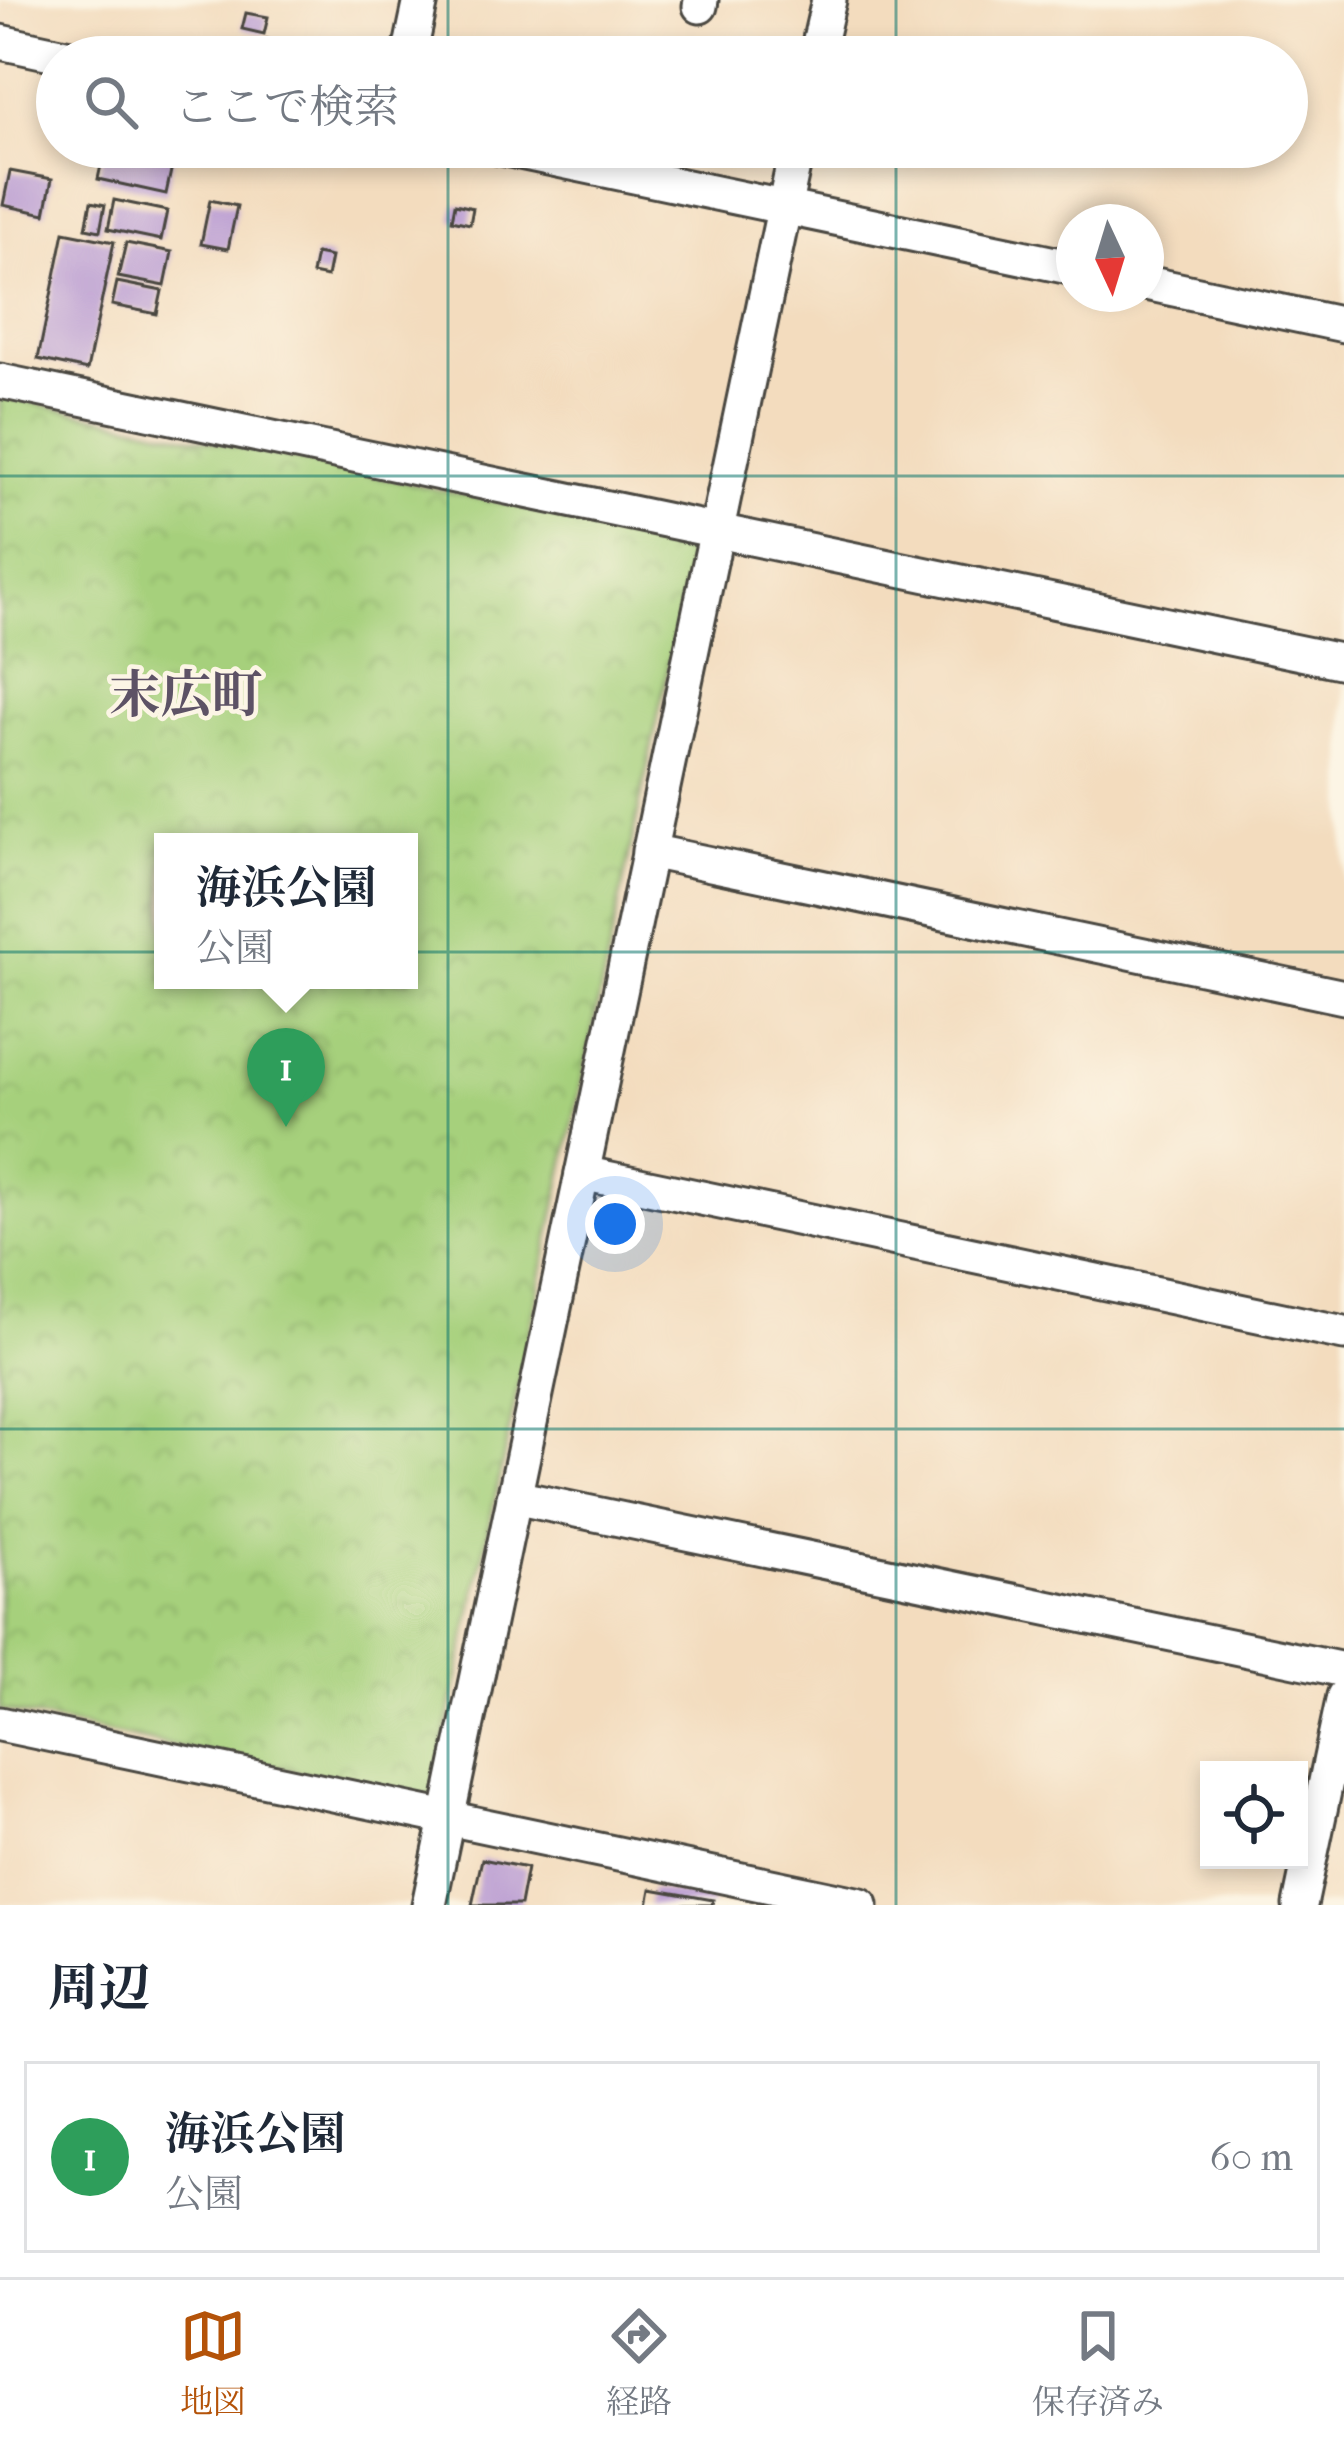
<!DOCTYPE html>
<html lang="ja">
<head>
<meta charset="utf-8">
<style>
  :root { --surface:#fff; --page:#f2f2f3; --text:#1f2937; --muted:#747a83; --line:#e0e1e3; --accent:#b45309 }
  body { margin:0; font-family:"IM FELL French Canon","Noto Serif JP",serif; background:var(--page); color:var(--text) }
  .controls { position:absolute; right:36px; bottom:36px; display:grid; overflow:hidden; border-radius:0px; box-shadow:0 6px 18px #0003 }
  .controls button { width:108px; height:108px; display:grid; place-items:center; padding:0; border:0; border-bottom:3px solid var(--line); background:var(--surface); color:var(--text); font:60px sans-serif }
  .compass { position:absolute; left:1056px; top:204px; width:108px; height:108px; border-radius:50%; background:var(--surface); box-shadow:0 6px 18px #0003; rotate:176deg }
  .you { position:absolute; left:615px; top:1224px; width:42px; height:42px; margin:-30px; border:9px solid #fff; border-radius:50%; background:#1a73e8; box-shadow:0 0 0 18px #1a73e833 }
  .badge { display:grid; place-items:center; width:78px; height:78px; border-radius:50%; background:var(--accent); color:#fff; font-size:39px; font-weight:700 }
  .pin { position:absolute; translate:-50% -99px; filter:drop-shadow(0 3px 6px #0008) }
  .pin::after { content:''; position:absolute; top:63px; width:42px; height:36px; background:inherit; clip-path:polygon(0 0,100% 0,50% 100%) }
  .popup { position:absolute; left:154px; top:833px; width:264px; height:156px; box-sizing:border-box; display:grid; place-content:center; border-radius:0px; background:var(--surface); filter:drop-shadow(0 3px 9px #0005); font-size:39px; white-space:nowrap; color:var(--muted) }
  .popup b { font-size:45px; color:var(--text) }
  .popup::after { content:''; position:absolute; left:50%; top:100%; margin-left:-24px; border:24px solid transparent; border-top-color:var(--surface) }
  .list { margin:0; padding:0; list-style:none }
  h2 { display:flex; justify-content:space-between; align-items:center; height:156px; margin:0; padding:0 48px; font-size:51px }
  h2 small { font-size:39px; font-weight:400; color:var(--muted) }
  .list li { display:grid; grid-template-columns:78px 1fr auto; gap:36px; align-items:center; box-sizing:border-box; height:192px; margin:0 24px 24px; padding:0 24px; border:3px solid var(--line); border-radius:0px }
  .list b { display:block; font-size:45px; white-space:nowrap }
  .list p { margin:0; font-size:39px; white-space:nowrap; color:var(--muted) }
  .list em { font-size:39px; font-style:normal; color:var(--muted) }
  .icon { flex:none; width:66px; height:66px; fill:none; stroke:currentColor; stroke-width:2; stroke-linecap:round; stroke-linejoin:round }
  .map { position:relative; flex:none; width:1344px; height:1905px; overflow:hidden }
  .search { position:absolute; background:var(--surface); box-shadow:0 6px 18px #0003; left:36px; right:36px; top:36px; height:132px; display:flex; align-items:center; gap:30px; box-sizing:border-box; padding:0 42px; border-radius:66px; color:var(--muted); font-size:45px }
  .sheet { height:372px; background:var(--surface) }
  nav { display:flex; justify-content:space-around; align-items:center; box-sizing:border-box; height:168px; border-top:3px solid var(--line); background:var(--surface); font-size:33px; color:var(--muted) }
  nav a { display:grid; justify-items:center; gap:6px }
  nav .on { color:var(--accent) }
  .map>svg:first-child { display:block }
  .park { fill:url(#park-crowns); stroke:#687e54; stroke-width:3; fill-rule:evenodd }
  .building { fill:#b99bd2 }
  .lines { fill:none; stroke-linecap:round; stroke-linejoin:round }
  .minor-casing { stroke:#494641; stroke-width:39 }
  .minor { stroke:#fff; stroke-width:33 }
  .grid { fill:none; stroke:#0f766e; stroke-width:3; stroke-opacity:0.55 }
  .labels { text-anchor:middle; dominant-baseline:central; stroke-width:9; stroke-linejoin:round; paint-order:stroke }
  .quarter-label { font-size:51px; font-weight:bold; fill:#5d5265; stroke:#fcf5e5 }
</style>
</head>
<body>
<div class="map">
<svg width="1344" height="1905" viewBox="0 0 1344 1905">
  <defs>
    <pattern id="park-crowns" width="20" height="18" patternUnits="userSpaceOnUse" patternTransform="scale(3)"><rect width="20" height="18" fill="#a6d07c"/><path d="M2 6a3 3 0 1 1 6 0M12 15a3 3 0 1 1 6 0" fill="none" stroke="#8fb36b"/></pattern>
  </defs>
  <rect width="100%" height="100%" fill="#fcf5e5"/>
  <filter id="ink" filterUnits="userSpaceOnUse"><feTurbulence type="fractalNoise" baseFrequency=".00833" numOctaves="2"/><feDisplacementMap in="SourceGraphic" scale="24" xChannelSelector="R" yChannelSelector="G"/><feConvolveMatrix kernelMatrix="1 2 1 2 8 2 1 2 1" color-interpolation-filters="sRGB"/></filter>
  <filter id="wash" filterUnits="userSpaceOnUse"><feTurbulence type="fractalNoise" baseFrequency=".004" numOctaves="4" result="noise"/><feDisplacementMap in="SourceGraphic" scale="48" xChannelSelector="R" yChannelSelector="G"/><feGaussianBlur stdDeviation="2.7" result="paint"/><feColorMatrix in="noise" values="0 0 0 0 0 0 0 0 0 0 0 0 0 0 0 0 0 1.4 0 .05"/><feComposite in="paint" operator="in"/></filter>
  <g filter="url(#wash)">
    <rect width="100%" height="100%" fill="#f3dcbe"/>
    <path class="park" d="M 0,396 L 694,544 L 432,1800 L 0,1710 ZM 163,842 L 409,842 L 409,980 L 163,980 Z"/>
    <g id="blocks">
      <g class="building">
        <path d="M 246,13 L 268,17 L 264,34 L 242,29 Z"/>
        <path d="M 267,39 L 312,48 L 310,57 L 263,57 Z"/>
        <path d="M 105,147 L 176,147 L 166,194 L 98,179 Z"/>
        <path d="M 10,171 L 52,179 L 45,214 L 3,205 Z"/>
        <path d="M 114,200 L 167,211 L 161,240 L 108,229 Z"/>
        <path d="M 210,200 L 237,206 L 228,249 L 201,244 Z"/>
        <path d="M 91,202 L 105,205 L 100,231 L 86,228 Z"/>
        <path d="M 455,204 L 473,208 L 470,224 L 452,220 Z"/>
        <path d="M 64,232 L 114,242 L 87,370 L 38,359 Z"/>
        <path d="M 126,243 L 172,252 L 165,286 L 118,277 Z"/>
        <path d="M 316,254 L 331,257 L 327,277 L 312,274 Z"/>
        <path d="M 117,282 L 162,291 L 157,314 L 112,305 Z"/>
        <path d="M 482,1859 L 527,1868 L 520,1905 L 472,1905 Z"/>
        <path d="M 651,1889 L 713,1900 L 712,1905 L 648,1905 Z"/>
      </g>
    </g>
  </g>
  <g filter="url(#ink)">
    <use href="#blocks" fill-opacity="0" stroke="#494641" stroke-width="3"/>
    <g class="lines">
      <g class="minor-casing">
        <g id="minor">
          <path d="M 700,6 L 701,0"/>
          <path d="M 0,42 L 70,57"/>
          <path d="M 409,57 L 421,0"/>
          <path d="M 816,57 L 829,0"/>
          <path d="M 496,147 L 1074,268"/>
          <path d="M 1146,283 L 1344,325"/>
          <path d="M 0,381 L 1344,662"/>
          <path d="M 649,851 L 1344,997"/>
          <path d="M 582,1173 L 1344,1333"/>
          <path d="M 514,1497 L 1344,1670"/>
          <path d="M 0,1724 L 861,1905"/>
          <path d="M 429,1905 L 797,147"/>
          <path d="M 1300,1905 L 1344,1696"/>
        </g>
      </g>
      <use href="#minor" class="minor"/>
    </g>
  </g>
  <path class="grid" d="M 448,0 L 448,57M 896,0 L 896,57M 448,147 L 448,1905M 896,147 L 896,1905M 0,476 L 1344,476M 0,952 L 1344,952M 0,1429 L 1344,1429"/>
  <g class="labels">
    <g class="quarter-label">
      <text x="186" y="695">末広町</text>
    </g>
  </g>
</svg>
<div class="controls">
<button><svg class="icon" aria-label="locate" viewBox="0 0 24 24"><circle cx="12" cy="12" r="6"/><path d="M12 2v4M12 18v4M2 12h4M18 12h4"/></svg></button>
</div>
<svg class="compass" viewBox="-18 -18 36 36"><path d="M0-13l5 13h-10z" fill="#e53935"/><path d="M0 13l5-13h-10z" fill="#747a83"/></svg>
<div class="you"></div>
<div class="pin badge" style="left:286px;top:1127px;background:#2e9e5b">1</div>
<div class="popup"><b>海浜公園</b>公園</div>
<div class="search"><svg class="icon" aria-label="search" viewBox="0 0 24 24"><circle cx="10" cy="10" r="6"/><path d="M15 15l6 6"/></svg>ここで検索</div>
</div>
<section class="sheet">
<h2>周辺<small></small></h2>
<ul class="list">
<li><span class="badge" style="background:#2e9e5b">1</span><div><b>海浜公園</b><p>公園</p></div><em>60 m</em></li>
</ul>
</section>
<nav>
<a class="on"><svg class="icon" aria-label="map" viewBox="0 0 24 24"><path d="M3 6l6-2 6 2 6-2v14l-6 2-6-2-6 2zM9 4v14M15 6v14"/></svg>地図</a>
<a><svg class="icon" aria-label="directions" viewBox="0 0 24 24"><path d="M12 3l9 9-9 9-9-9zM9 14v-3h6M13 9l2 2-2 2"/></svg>経路</a>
<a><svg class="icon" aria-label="saved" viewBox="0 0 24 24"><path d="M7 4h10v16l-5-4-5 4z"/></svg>保存済み</a>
</nav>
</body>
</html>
